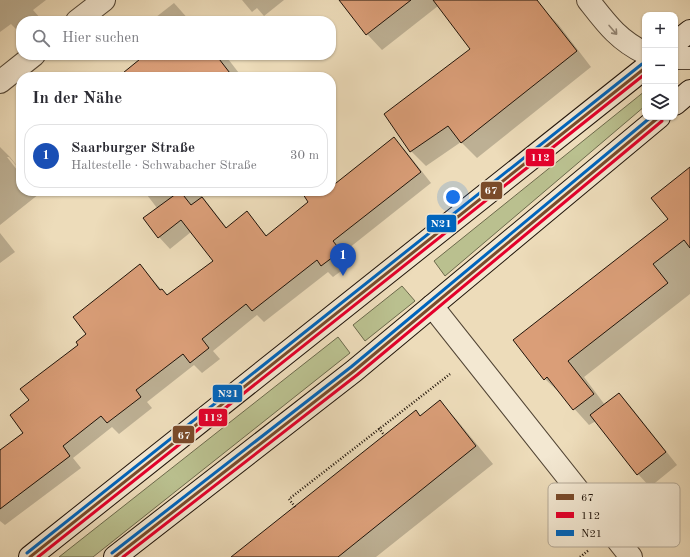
<!DOCTYPE html>
<html lang="de">
<head>
<meta charset="utf-8">
<style>
  :root { --surface:#fff; --page:#f7f7f7; --text:#2b2b33; --muted:#7c7c81; --line:#e1e1e2; --accent:#d93025 }
  body { margin:0; font-family:"Old Standard TT",serif; background:var(--page); color:var(--text) }
  .controls { position:absolute; right:12px; top:12px; display:grid; overflow:hidden; border-radius:8px; box-shadow:0 1px 3px #0004 }
  .controls button { width:36px; height:36px; display:grid; place-items:center; padding:0; border:0; border-bottom:1px solid var(--line); background:var(--surface); color:var(--text); font:20px sans-serif }
  .you { position:absolute; left:453px; top:197px; width:14px; height:14px; margin:-10px; border:3px solid #fff; border-radius:50%; background:#1a73e8; box-shadow:0 0 0 6px #1a73e833 }
  .badge { display:grid; place-items:center; width:26px; height:26px; border-radius:50%; background:var(--accent); color:#fff; font-size:13px; font-weight:700 }
  .pin { position:absolute; translate:-50% -33px; filter:drop-shadow(0 1px 2px #0008) }
  .pin::after { content:''; position:absolute; top:21px; width:14px; height:12px; background:inherit; clip-path:polygon(0 0,100% 0,50% 100%) }
  .list { margin:0; padding:0; list-style:none }
  h2 { display:flex; justify-content:space-between; align-items:center; height:52px; margin:0; padding:0 16px; font-size:17px }
  h2 small { font-size:13px; font-weight:400; color:var(--muted) }
  .list li { display:grid; grid-template-columns:26px 1fr auto; gap:12px; align-items:center; box-sizing:border-box; height:64px; margin:0 8px 8px; padding:0 8px; border:1px solid var(--line); border-radius:16px }
  .list b { display:block; font-size:15px; white-space:nowrap }
  .list p { margin:0; font-size:13px; white-space:nowrap; color:var(--muted) }
  .list em { font-size:13px; font-style:normal; color:var(--muted) }
  .icon { flex:none; width:22px; height:22px; fill:none; stroke:currentColor; stroke-width:2; stroke-linecap:round; stroke-linejoin:round }
  .map { position:relative; flex:none; width:690px; height:557px; overflow:hidden }
  .search { position:absolute; background:var(--surface); box-shadow:0 1px 3px #0004; left:16px; top:16px; width:320px; height:44px; display:flex; align-items:center; gap:10px; box-sizing:border-box; padding:0 14px; border-radius:16px; color:var(--muted); font-size:15px }
  .panel { position:absolute; background:var(--surface); box-shadow:0 1px 3px #0004; left:16px; top:72px; width:320px; height:124px; border-radius:16px }
  .map>svg:first-child { display:block }
  .green { fill:#bac08f; stroke:#6c6a4c }
  .shadow { fill:#0003 }
  .building { fill:#da9e78; stroke:#1f1309 }
  .lines { fill:none; stroke-linecap:round; stroke-linejoin:round }
  .minor-casing { stroke:#524535; stroke-width:24 }
  .secondary-casing { stroke:#1f1309; stroke-width:24 }
  .path { stroke:#1f1309; stroke-width:2.5; stroke-dasharray:1 2; stroke-linecap:butt }
  .minor { stroke:#f3e8d2; stroke-width:22 }
  .secondary { stroke:#f3e8d2; stroke-width:22 }
  .bus-1-casing { stroke:#f3e8d2; stroke-width:6 }
  .bus-2-casing { stroke:#f3e8d2; stroke-width:6 }
  .bus-3-casing { stroke:#f3e8d2; stroke-width:6 }
  .bus-1 { stroke:#7a4b2a; stroke-width:3 }
  .bus-2 { stroke:#e4002b; stroke-width:3 }
  .bus-3 { stroke:#0065bd; stroke-width:3 }
  .oneway { stroke:#948878 }
  .key { fill:#f3e8d2; stroke:#b3a896; stroke-width:1 }
  .key-label { font-size:11px; fill:#1f1309 }
  .line-badge { stroke:#f3e8d2; stroke-width:1.5 }
  .badge-label { font-size:11px; text-anchor:middle; font-weight:bold; fill:#fff }
</style>
</head>
<body>
<div class="map">
<svg width="690" height="557" viewBox="0 0 690 557">
  <rect width="100%" height="100%" fill="#eddcba"/>
  <filter id="stains"><feTurbulence type="fractalNoise" baseFrequency=".005" numOctaves="4"/><feColorMatrix values="0 0 0 0 .2 0 0 0 0 .09 0 0 0 0 .02 0 0 0 .5 -.17"/></filter>
  <radialGradient id="worn" r=".72"><stop offset=".6" stop-color="#630" stop-opacity="0"/><stop offset="1" stop-color="#630" stop-opacity=".3"/></radialGradient>
  <g class="green">
    <path d="M 645,91 L 645,106 L 445,276 L 434,261 Z"/>
    <path d="M 402,286 L 415,301 L 365,341 L 353,325 Z"/>
    <path d="M 338,337 L 350,353 L 93,557 L 59,557 Z"/>
  </g>
  <g class="shadow">
    <path d="M 0,0 L 46,0 L 33,10 L 41,19 L 21,21 L 21,34 L 11,24 L 0,32 Z"/>
    <path d="M 242,0 L 284,0 L 264,16 L 257,8 L 252,12 Z"/>
    <path d="M 347,0 L 529,0 L 543,9 L 558,24 L 591,67 L 477,158 L 461,142 L 426,166 L 411,151 L 472,49 L 438,6 L 382,50 L 367,34 Z"/>
    <path d="M 174,3 L 190,21 L 151,21 Z"/>
    <path d="M 147,55 L 225,55 L 242,77 L 119,77 Z"/>
    <path d="M 394,139 L 405,150 L 431,183 L 344,252 L 352,263 L 333,277 L 328,272 L 264,322 L 257,315 L 213,351 L 220,359 L 202,373 L 194,365 L 147,402 L 152,408 L 119,434 L 112,427 L 73,458 L 81,468 L 5,525 L 0,521 L 0,452 L 25,433 L 30,401 L 88,334 L 140,265 L 167,296 L 214,261 L 191,232 L 170,249 L 159,237 L 145,218 L 157,208 L 144,191 L 198,191 L 227,228 L 247,213 L 267,236 L 326,191 L 331,191 L 331,187 Z"/>
    <path d="M 0,147 L 10,157 L 21,171 L 9,157 L 7,157 L 21,175 L 21,191 L 36,191 L 39,194 L 0,225 Z"/>
    <path d="M 690,168 L 690,294 L 584,377 L 605,405 L 619,394 L 631,407 L 677,465 L 650,487 L 638,474 L 596,421 L 589,425 L 562,395 L 545,379 L 514,340 L 669,219 Z"/>
    <path d="M 0,233 L 15,252 L 0,263 Z"/>
    <path d="M 439,402 L 456,419 L 493,464 L 376,557 L 256,557 L 416,411 L 421,417 Z"/>
  </g>
  <g class="building">
    <path d="M 339,0 L 411,0 L 366,35 Z"/>
    <path d="M 433,0 L 537,0 L 577,51 L 461,143 L 448,126 L 410,152 L 384,114 L 470,49 Z"/>
    <path d="M 145,55 L 216,55 L 233,77 L 118,77 Z"/>
    <path d="M 394,137 L 421,172 L 333,241 L 341,251 L 321,266 L 317,260 L 252,311 L 246,304 L 202,339 L 209,348 L 190,363 L 183,354 L 136,390 L 141,397 L 107,423 L 101,416 L 63,446 L 70,456 L 0,509 L 0,450 L 23,433 L 10,415 L 29,400 L 20,389 L 78,345 L 76,342 L 86,334 L 73,317 L 140,264 L 160,290 L 162,289 L 167,295 L 213,261 L 181,220 L 158,238 L 143,218 L 180,191 L 191,205 L 202,197 L 226,228 L 247,211 L 266,236 L 308,202 L 301,191 L 331,191 L 331,187 Z"/>
    <path d="M 690,167 L 690,248 L 684,240 L 653,264 L 668,283 L 568,361 L 594,394 L 573,410 L 547,377 L 544,380 L 513,340 L 668,219 L 651,198 Z"/>
    <path d="M 619,393 L 666,452 L 637,475 L 590,415 Z"/>
    <path d="M 440,400 L 476,446 L 338,557 L 231,557 L 416,410 L 420,416 Z"/>
  </g>
  <g class="lines">
    <g class="minor-casing">
      <g id="minor">
        <path d="M 588,0 C 606,23 618,40 645,53"/>
        <path d="M 77,21 L 104,0"/>
        <path d="M 675,58 L 690,58"/>
        <path d="M 0,82 L 34,55"/>
        <path d="M 432,306 L 631,557"/>
      </g>
    </g>
    <g class="secondary-casing">
      <g id="secondary">
        <path d="M 675,43 L 690,31"/>
        <path d="M 675,104 L 690,91"/>
        <path d="M 30,557 L 645,68"/>
        <path d="M 115,557 L 354,371 L 659,117"/>
      </g>
    </g>
    <g class="path">
      <path d="M 379,428 L 384,435"/>
      <path d="M 295,507 L 289,499 L 450,374"/>
      <path d="M 580,557 L 589,550"/>
    </g>
    <use href="#minor" class="minor"/>
    <use href="#secondary" class="secondary"/>
    <g class="bus-1-casing">
      <g id="bus-1">
        <path d="M 30,557 L 645,68"/>
        <path d="M 115,557 L 354,371 L 659,117"/>
      </g>
    </g>
    <g class="bus-2-casing">
      <g id="bus-2">
        <path d="M 38,557 L 645,74"/>
        <path d="M 123,557 L 357,375 L 662,121"/>
      </g>
    </g>
    <g class="bus-3-casing">
      <g id="bus-3">
        <path d="M 27,553 L 642,64"/>
        <path d="M 112,553 L 351,367 L 651,117"/>
      </g>
    </g>
    <use href="#bus-1" class="bus-1"/>
    <use href="#bus-2" class="bus-2"/>
    <use href="#bus-3" class="bus-3"/>
  </g>
  <defs><path id="oneway-shaft" d="M-6 0H5M1.5-3L5.5 0L1.5 3" fill="none" stroke-width="1.6" stroke-linecap="round" stroke-linejoin="round"/></defs>
  <use class="oneway" href="#oneway-shaft" transform="translate(613 30) rotate(49)"/>
  <rect x="548" y="483" width="132" height="64" rx="6" class="key"/>
  <rect x="556" y="494" width="18" height="6" fill="#7a4b2a"/>
  <rect x="556" y="512" width="18" height="6" fill="#e4002b"/>
  <rect x="556" y="530" width="18" height="6" fill="#0065bd"/>
  <g class="key-label">
    <text x="581" y="501">67</text>
    <text x="581" y="519">112</text>
    <text x="581" y="537">N21</text>
  </g>
  <g class="line-badge">
    <rect x="525" y="148" width="30" height="19" rx="4" fill="#e4002b"/>
    <rect x="480" y="181" width="23" height="19" rx="4" fill="#7a4b2a"/>
    <rect x="426" y="214" width="31" height="19" rx="4" fill="#0065bd"/>
    <rect x="212" y="384" width="31" height="19" rx="4" fill="#0065bd"/>
    <rect x="198" y="408" width="30" height="19" rx="4" fill="#e4002b"/>
    <rect x="172" y="425" width="23" height="19" rx="4" fill="#7a4b2a"/>
  </g>
  <g class="badge-label">
    <text x="540" y="161">112</text>
    <text x="491" y="194">67</text>
    <text x="441" y="227">N21</text>
    <text x="228" y="397">N21</text>
    <text x="213" y="421">112</text>
    <text x="184" y="439">67</text>
  </g>
  <rect width="100%" height="100%" filter="url(#stains)"/>
  <rect width="100%" height="100%" fill="url(#worn)"/>
</svg>
<div class="controls">
<button>+</button>
<button>−</button>
<button><svg class="icon" aria-label="layers" viewBox="0 0 24 24"><path d="M12 4l9 5-9 5-9-5zM3 14l9 5 9-5"/></svg></button>
</div>
<div class="you"></div>
<div class="pin badge" style="left:343px;top:276px;background:#1a4fb4">1</div>
<div class="search"><svg class="icon" aria-label="search" viewBox="0 0 24 24"><circle cx="10" cy="10" r="6"/><path d="M15 15l6 6"/></svg>Hier suchen</div>
<section class="panel">
<h2>In der Nähe<small></small></h2>
<ul class="list">
<li><span class="badge" style="background:#1a4fb4">1</span><div><b>Saarburger Straße</b><p>Haltestelle · Schwabacher Straße</p></div><em>30 m</em></li>
</ul>
</section>
</div>
</body>
</html>
